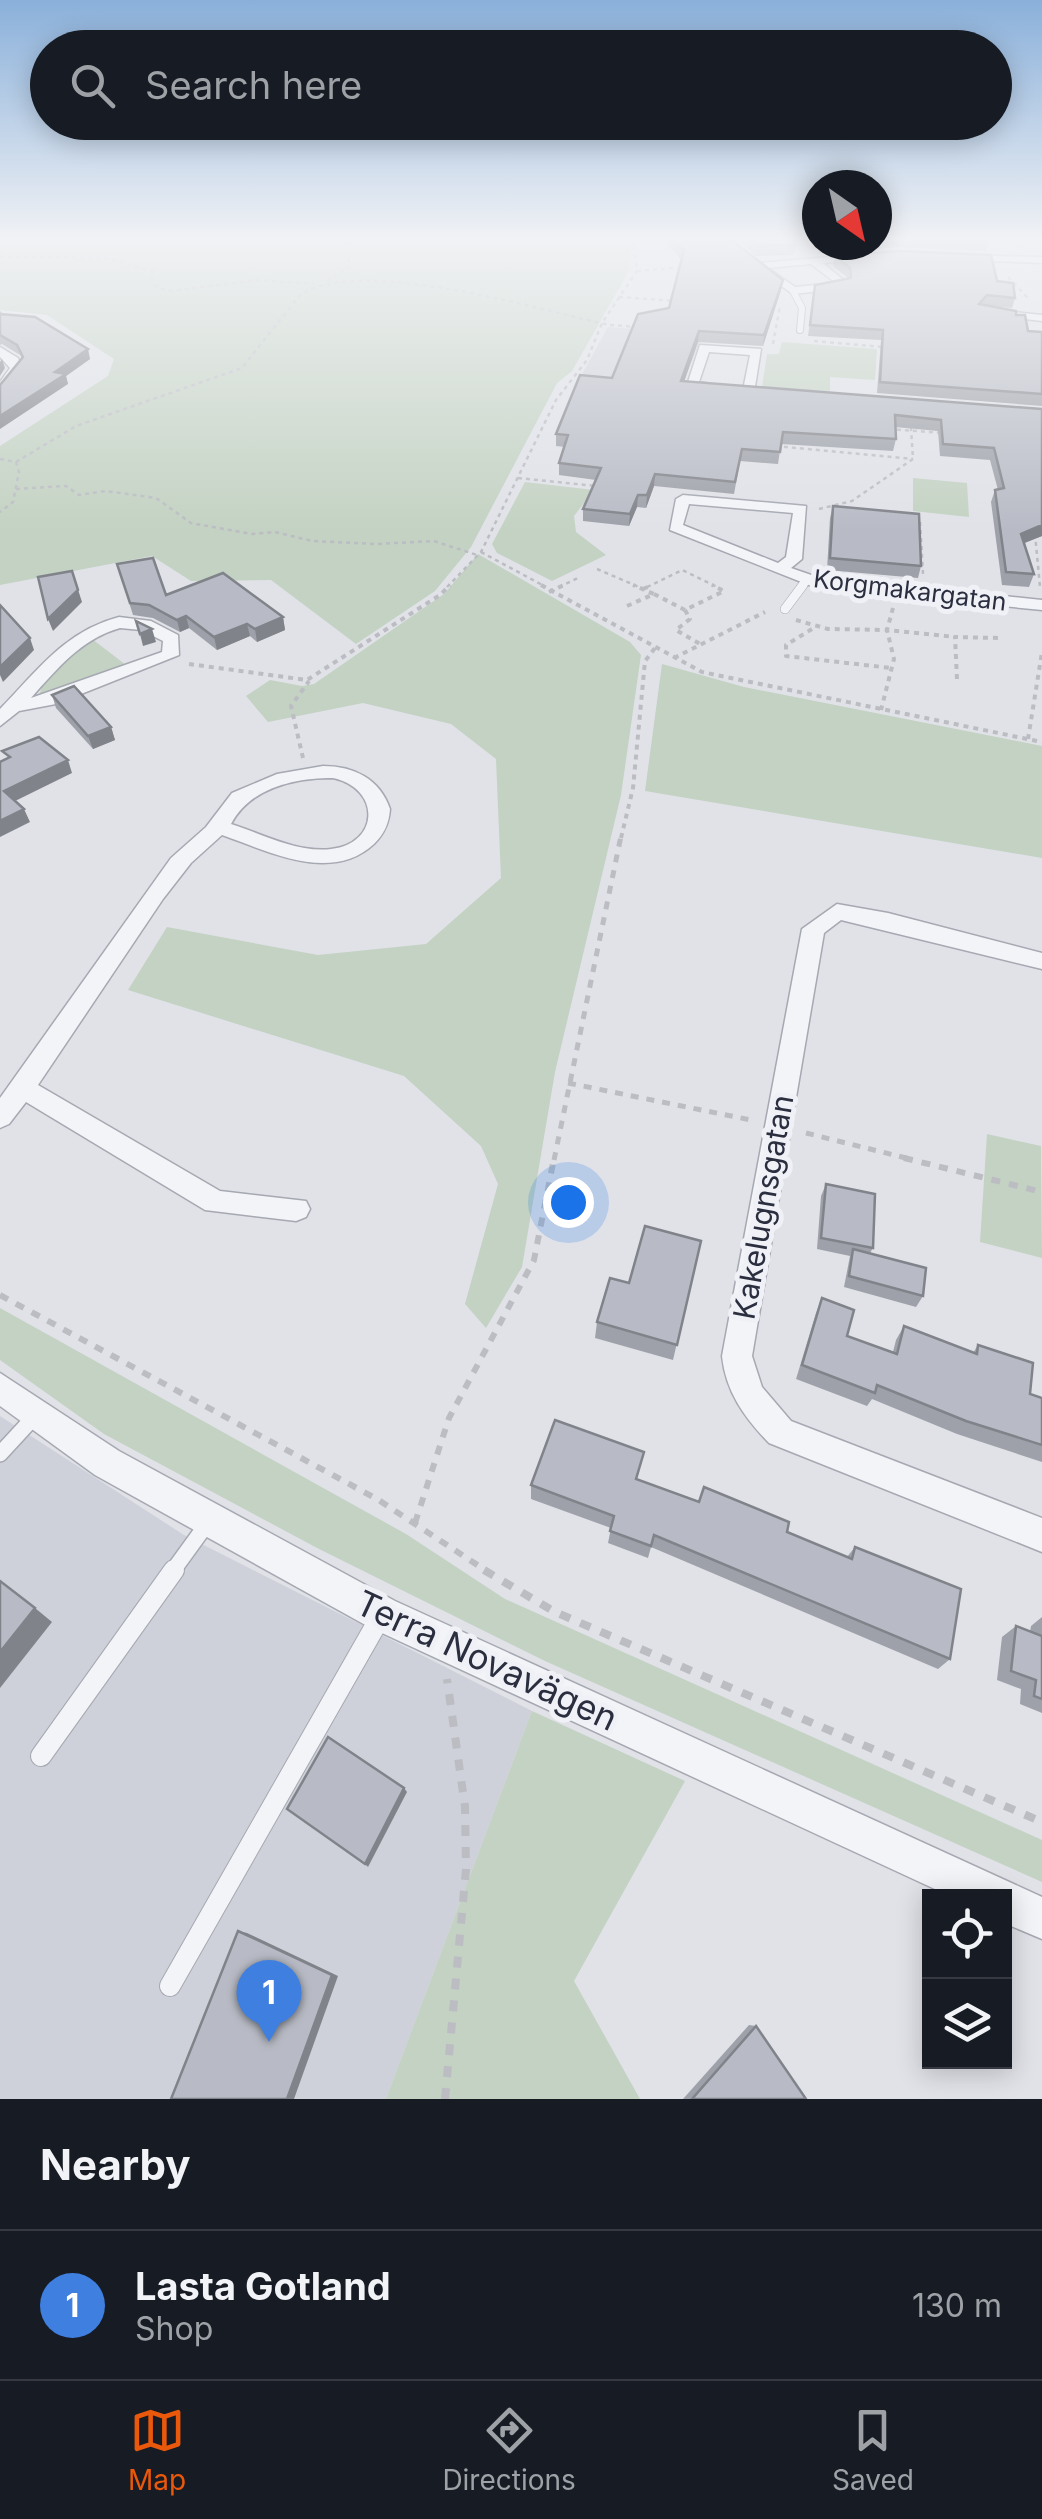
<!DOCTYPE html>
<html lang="en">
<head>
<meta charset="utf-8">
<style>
  :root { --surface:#171b24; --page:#20242c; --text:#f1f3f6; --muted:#9ea1a6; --line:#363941; --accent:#ea580c }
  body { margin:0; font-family:Inter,sans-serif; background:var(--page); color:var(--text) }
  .controls { position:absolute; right:30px; bottom:30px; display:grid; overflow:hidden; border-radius:0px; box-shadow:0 5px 25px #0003 }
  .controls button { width:90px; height:90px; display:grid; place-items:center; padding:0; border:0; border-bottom:2px solid var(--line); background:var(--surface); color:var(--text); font:50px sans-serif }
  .compass { position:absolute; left:802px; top:170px; width:90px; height:90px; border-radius:50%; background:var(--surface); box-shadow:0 5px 25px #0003; rotate:146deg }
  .you { position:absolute; left:568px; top:1202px; width:35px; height:35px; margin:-25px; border:8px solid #fff; border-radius:50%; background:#1a73e8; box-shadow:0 0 0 15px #1a73e833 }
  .badge { display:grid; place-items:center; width:65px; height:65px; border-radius:50%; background:var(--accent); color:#fff; font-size:32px; font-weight:700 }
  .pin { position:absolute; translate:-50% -82px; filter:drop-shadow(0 2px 5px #0008) }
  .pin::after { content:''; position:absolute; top:52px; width:35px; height:30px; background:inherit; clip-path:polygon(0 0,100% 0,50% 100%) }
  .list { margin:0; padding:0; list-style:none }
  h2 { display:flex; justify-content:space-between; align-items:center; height:130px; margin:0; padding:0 40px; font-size:42px }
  h2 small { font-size:32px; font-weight:400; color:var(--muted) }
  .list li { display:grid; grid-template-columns:65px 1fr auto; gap:30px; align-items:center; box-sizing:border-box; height:150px; padding:0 40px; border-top:2px solid var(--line) }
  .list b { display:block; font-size:38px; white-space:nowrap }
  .list p { margin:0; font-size:32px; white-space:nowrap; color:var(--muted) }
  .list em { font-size:32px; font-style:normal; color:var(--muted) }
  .icon { flex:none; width:55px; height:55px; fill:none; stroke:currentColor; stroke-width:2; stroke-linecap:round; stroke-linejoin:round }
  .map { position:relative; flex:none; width:1042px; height:2099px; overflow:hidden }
  .search { position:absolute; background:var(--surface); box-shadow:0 5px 25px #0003; left:30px; right:30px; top:30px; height:110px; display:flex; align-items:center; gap:25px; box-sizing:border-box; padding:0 35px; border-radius:55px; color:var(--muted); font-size:38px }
  .sheet { height:280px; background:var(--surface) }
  nav { display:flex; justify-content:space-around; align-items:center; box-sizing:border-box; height:140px; border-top:2px solid var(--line); background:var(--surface); font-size:28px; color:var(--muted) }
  nav a { display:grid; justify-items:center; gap:5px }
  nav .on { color:var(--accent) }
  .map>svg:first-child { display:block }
  .built { fill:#cfd1da }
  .green { fill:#c3d2c2 }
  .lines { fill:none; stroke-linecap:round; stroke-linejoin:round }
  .lane-far4-casing { stroke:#a6a8b2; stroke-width:8 }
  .lane-far3-casing { stroke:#a6a8b2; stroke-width:9 }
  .lane-far2-casing { stroke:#a6a8b2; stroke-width:10 }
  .lane-far1-casing { stroke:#a6a8b2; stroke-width:18 }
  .lane-casing { stroke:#a6a8b2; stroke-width:22 }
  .street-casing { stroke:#a6a8b2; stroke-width:3 }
  .path-far4 { stroke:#bbbdc3; stroke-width:2.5; stroke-dasharray:4 4; stroke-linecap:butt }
  .path-far3 { stroke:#bbbdc3; stroke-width:4; stroke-dasharray:5 5; stroke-linecap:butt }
  .path-far2 { stroke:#bbbdc3; stroke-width:5; stroke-dasharray:8 8; stroke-linecap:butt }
  .path-far1 { stroke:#bbbdc3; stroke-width:6; stroke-dasharray:9 9; stroke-linecap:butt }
  .path { stroke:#bbbdc3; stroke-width:8; stroke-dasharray:11 11; stroke-linecap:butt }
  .lane-far4 { stroke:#f3f4f7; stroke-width:6 }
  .lane-far3 { stroke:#f3f4f7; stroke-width:8 }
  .lane-far2 { stroke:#f3f4f7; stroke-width:9 }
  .lane-far1 { stroke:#f3f4f7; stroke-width:15 }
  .lane { stroke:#f3f4f7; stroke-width:20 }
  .street { fill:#f3f4f7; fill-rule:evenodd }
  .wall { fill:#9ea1a9 }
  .shaded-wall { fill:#81838a }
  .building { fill:#b8bbc5; stroke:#81838a; stroke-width:2.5 }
  .labels { text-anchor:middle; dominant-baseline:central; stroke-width:10; stroke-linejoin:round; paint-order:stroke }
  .far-street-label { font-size:25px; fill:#2a2e3f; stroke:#f0f1f6 }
  .street-label { font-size:30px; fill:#2a2e3f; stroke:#f0f1f6 }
  .near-street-label { font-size:35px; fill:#2a2e3f; stroke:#f0f1f6 }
</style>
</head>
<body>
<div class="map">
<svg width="1042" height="2099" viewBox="0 0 1042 2099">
  <rect width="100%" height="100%" fill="#e0e2e8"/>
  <g class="built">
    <path d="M 608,327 L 704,334 L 682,384 L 581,376 Z"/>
    <path d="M 0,1416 L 184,1535 L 532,1711 L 386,2099 L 0,2099 Z"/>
  </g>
  <g class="green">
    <path d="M 0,237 L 627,237 L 631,247 L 629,271 L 572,371 L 557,383 L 471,547 L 435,591 L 356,644 L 271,580 L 191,581 L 152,556 L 0,585 L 0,446 L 108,376 L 114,359 L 47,315 L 0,310 Z"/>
    <path d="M 782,342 L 877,349 L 875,380 L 830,377 L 830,391 L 762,388 L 767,354 L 779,354 Z"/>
    <path d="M 913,478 L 967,483 L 969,517 L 913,511 Z"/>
    <path d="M 525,482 L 594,490 L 574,516 L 576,532 L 606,555 L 552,581 L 497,553 L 492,544 Z"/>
    <path d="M 478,554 L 630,642 L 641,655 L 621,795 L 555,1072 L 522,1267 L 486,1328 L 465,1304 L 498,1184 L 481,1146 L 404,1076 L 128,990 L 167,927 L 318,955 L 426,944 L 501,878 L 496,759 L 451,724 L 363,703 L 268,722 L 246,696 L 270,680 L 302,686 L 314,684 L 444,594 Z"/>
    <path d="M 92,639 L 126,665 L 39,695 L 42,687 L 86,641 Z"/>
    <path d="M 662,664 L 744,687 L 1042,746 L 1042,858 L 645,791 Z"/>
    <path d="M 987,1134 L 1041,1146 L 1042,1258 L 980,1242 Z"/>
    <path d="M 0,1308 L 406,1534 L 505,1599 L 1042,1840 L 1042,1882 L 545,1661 L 319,1549 L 104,1434 L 0,1360 Z"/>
    <path d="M 532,1711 L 685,1781 L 574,1981 L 640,2099 L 386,2099 Z"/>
  </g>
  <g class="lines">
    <g class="lane-far4-casing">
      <path id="lane-far4" d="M 793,291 L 802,308 L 800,330"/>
    </g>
    <g class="lane-far3-casing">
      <path id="lane-far3" d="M 801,587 L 807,580"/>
    </g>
    <g class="lane-far2-casing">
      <path id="lane-far2" d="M 785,609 L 803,585"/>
    </g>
    <g class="lane-far1-casing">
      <g id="lane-far1">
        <path d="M 0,1454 L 35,1416"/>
        <path d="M 172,1572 L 209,1521"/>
      </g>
    </g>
    <g class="lane-casing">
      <g id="lane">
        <path d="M 41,1756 L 174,1570"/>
        <path d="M 170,1986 L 381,1616"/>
      </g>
    </g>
    <g class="street-casing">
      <g id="street">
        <path d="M 867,254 L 871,259 L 823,263 L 847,283 L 841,289 L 793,294 L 757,269 L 759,263 ZM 811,264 L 836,283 L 795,287 L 768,268 Z"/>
        <path d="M 958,255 L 1042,257 L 1042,263 L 962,260 Z"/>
        <path d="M 994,310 L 1042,315 L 1042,321 L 990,315 Z"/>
        <path d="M 700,345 L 761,349 L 754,393 L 743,390 L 750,355 L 709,352 L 699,382 L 726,387 L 720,391 L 686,388 Z"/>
        <path d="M 0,347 L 18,358 L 22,368 L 0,395 L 0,382 L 10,368 L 0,357 Z"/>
        <path d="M 683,495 L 806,506 L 802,559 L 791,568 L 817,577 L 1042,600 L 1042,610 L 814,587 L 670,530 L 676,499 ZM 689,504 L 793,513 L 786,557 L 778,563 L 683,525 Z"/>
        <path d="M 119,617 L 151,621 L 178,635 L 179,655 L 56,704 L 19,711 L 0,726 L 0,709 C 37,671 65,631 119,617 ZM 120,628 L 141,630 L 163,641 L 162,652 L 31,698 C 57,669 81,639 120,628 Z"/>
        <path d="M 323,766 C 354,766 380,779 390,809 C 389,824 384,834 374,844 C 331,884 268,851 222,835 L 191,863 L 163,899 L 38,1085 L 220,1191 L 306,1201 L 310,1209 L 306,1217 L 296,1221 L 205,1210 L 26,1102 L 9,1124 L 0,1128 L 0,1098 L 171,858 L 206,827 L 232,793 L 277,774 ZM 333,778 C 382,789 379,844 331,849 C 297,853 263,834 231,824 C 250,788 294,778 333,778 Z"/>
        <path d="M 837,904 L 888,913 L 1042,953 L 1042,969 L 841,920 L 824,933 L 752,1356 L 762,1387 L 791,1421 L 1042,1518 L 1042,1552 L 769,1443 C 744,1417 726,1392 722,1356 L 802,929 Z"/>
        <path d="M 0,1373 L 119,1451 L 395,1601 L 1042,1897 L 1042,1939 L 1004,1923 L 1004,1896 L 950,1896 L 369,1627 L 95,1475 L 0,1406 Z"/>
      </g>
    </g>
    <g class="path-far4">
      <path d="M 0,256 L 105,258 L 152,271 L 152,281 L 158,288 L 173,291 L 256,280 L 314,284"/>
      <path d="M 637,271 L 685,267"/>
      <path d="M 1008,277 L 1028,298"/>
      <path d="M 327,281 L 349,267 L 349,237"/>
      <path d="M 619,297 L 676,301"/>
      <path d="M 814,341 L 883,347"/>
      <path d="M 773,344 L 780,306"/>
      <path d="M 889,429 L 943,433"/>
      <path d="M 776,446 L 913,459"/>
      <path d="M 0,459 L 16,462 L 19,472 L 13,502 L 0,512"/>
      <path d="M 16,462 L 76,426 L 242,368 L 300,295 C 360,255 538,310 610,325 L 639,327"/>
      <path d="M 518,478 L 596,486"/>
      <path d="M 16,489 L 66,486 L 79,495 L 106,491 L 156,498 L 191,523 L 252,534 L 275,532 L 312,541 L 376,544 L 434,541 L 477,555"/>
      <path d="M 819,509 L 852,501 L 913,459 L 911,428"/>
      <path d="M 920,522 L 923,574"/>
      <path d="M 1035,534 L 1040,587"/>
      <path d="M 481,552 L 546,587"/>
      <path d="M 597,569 L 639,587"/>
      <path d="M 447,587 L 481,552 L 556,400 L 587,360 L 602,323 L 637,271 L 632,237"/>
      <path d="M 559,587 L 578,578"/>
      <path d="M 647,587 L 682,570 L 717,587"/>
    </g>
    <g class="path-far3">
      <path d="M 541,585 L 702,672 L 1042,742"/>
      <path d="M 643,589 L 652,585"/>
      <path d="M 549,592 L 564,585"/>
      <path d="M 654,594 L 685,610 L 724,591 L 712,585"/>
      <path d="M 627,606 L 654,594 L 633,585"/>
      <path d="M 893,608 L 887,630 L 955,637"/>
      <path d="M 685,610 L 690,619 L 676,630 L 700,644"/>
      <path d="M 796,620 L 828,629 L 887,630 L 894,659 L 881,710"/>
      <path d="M 812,629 L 786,645 L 786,656 L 891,668"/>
      <path d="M 674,658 L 765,612"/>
      <path d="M 189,664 L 307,680 L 440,595 L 450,585"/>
      <path d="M 957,679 L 955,637 L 999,638"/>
      <path d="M 1028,739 L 1042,652"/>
      <path d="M 303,758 L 291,706 L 309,681"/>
      <path d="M 621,838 L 633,788 L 645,661 L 655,648"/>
    </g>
    <g class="path-far2">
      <path d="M 568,1083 L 751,1120"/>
      <path d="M 806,1133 L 914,1160"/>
      <path d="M 554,1160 L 621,836"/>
    </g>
    <g class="path-far1">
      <path d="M 904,1158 L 1042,1192"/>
      <path d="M 0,1295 L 377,1499 L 488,1572"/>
      <path d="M 415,1523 L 449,1418 L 534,1260 L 554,1158"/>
    </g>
    <g class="path">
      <path d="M 484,1570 L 555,1612 L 1042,1822"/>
      <path d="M 445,2099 L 466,1869 L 465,1807 L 447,1679"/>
    </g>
    <use href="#lane-far4" class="lane-far4"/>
    <use href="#lane-far3" class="lane-far3"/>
    <use href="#lane-far2" class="lane-far2"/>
    <use href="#lane-far1" class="lane-far1"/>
    <use href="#lane" class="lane"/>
    <use href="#street" class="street"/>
  </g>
  <g class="wall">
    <path d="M 660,237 L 728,237 L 783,280 L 781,290 L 763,346 L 698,342 L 684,382 L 1042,409 L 1042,536 L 1024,543 L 1034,574 L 1029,587 L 1002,585 L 991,502 L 995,490 L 998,490 L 990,460 L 940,456 L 938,431 L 895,427 L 896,439 L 893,451 L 781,444 L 778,464 L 740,461 L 734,494 L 654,486 L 646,508 L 637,507 L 629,526 L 583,521 L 583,509 L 596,480 L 559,475 L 559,463 L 565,447 L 556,446 L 556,434 L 612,378 L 669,308 L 681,259 Z"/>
    <path d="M 735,237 L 799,237 L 793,255 L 756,256 Z"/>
    <path d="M 877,237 L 989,241 L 986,251 L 898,247 L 818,253 L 819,245 L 877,245 Z"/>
    <path d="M 835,256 L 997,281 L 1015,298 L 1012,308 L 991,306 L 1016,315 L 1028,331 L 1042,332 L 1042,406 L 877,393 L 881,340 L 808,336 L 815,285 L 848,278 L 833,266 Z"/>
    <path d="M 0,311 L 5,315 L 90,359 L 66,376 L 68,384 L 22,358 L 20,355 L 2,344 L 0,345 Z"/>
    <path d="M 833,506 L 921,566 L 918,578 L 827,570 L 830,518 Z"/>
    <path d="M 117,564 L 166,595 L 283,617 L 285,630 L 257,642 L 250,636 L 217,650 L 189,628 L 180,632 L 153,618 L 133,615 Z"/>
    <path d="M 52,695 L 111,727 L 115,740 L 93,749 L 56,708 Z"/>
    <path d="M 826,1184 L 873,1248 L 870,1253 L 923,1296 L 916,1307 L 844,1287 L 850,1256 L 817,1249 L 821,1196 Z"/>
    <path d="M 701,1241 L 673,1360 L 595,1338 L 597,1322 Z"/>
    <path d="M 822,1298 L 847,1336 L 893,1352 L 896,1340 L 904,1326 L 973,1353 L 978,1345 L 1030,1394 L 1042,1398 L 1042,1462 L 957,1434 L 872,1399 L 867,1406 L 796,1379 L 816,1313 Z"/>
    <path d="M 644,1452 L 637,1479 L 787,1532 L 847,1557 L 855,1547 L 950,1659 L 938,1669 L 651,1547 L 648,1558 L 608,1543 L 611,1528 L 531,1499 L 531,1485 Z"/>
    <path d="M 1042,1617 L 1042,1713 L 1020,1704 L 1021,1689 L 997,1680 L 1002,1637 L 1016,1626 L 1030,1632 L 1031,1626 Z"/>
    <path d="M 749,2025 L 756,2026 L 806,2099 L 683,2099 Z"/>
  </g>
  <g class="shaded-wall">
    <path d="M 900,238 L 898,247 L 818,253 L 820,245 L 877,245 L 877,239 Z"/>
    <path d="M 783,280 L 781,290 L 763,346 L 764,335 Z"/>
    <path d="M 699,331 L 698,342 L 680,393 L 681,381 Z"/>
    <path d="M 88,349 L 90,359 L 66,376 L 68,384 L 0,429 L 0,416 L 55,372 Z"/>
    <path d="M 2,359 L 5,368 L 0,376 L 0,362 Z"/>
    <path d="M 655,474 L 654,486 L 646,508 L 647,495 Z"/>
    <path d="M 638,495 L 637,507 L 629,526 L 630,514 Z"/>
    <path d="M 1042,525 L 1042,536 L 1017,546 L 1021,534 Z"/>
    <path d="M 72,571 L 82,602 L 53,631 L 48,619 Z"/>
    <path d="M 186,616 L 189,628 L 180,632 L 177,620 Z"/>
    <path d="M 283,617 L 285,630 L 257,642 L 255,629 Z"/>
    <path d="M 247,624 L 250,636 L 217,650 L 214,637 Z"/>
    <path d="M 152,629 L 156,642 L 143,646 L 140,634 Z"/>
    <path d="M 30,638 L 34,650 L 3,682 L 0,675 L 0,667 Z"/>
    <path d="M 111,727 L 115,740 L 93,749 L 88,736 Z"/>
    <path d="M 68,760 L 72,773 L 9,804 L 4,791 Z"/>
    <path d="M 24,809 L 30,822 L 0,837 L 0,821 Z"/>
    <path d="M 35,1608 L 52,1622 L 0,1688 L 0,1652 Z"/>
    <path d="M 404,1788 L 407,1792 L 368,1867 L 365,1864 Z"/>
    <path d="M 238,1931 L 247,1933 L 338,1976 L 294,2099 L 287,2099 Z"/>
  </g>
  <g class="building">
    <path d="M 670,237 L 728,237 L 783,280 L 764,335 L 699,331 L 681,381 L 1042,409 L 1042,525 L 1021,534 L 1034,574 L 1006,572 L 995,490 L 1004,488 L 994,448 L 943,444 L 941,420 L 895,415 L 896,439 L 783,432 L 780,452 L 742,449 L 735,482 L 655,474 L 647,495 L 638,495 L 630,514 L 583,509 L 601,468 L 559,463 L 568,435 L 556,434 L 580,375 L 612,378 L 638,314 L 669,308 L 684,250 Z"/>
    <path d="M 748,237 L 797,237 L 795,245 L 758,246 Z"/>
    <path d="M 877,237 L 988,237 L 989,241 L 900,238 L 877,239 Z"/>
    <path d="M 900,251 L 991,255 L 997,281 L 1013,283 L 1015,298 L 987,295 L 979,304 L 1016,311 L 1016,315 L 1025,315 L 1028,331 L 1042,332 L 1042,394 L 880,382 L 883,330 L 810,325 L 815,285 L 851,278 L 850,268 L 835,256 Z"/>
    <path d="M 0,314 L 35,317 L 88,349 L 55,372 L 66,374 L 0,416 L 0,385 L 23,357 L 17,345 L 0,335 Z"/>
    <path d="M 833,506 L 919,514 L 921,566 L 830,558 Z"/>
    <path d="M 153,558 L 166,595 L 223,573 L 283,617 L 255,629 L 247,624 L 214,637 L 186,616 L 177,620 L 149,605 L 130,603 L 117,564 Z"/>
    <path d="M 72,571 L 78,590 L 48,619 L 38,577 Z"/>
    <path d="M 0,605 L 30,638 L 0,667 Z"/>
    <path d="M 136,621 L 152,629 L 140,634 Z"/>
    <path d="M 74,686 L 111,727 L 88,736 L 52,695 Z"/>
    <path d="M 39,737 L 68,760 L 4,791 L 24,809 L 0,821 L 0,762 L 10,757 L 2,751 Z"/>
    <path d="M 826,1184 L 875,1194 L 873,1248 L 821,1238 Z"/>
    <path d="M 645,1226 L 701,1241 L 677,1345 L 597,1322 L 610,1278 L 629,1283 Z"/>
    <path d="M 853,1249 L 926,1268 L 923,1296 L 849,1276 Z"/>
    <path d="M 822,1298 L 854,1310 L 847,1336 L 897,1354 L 904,1326 L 977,1354 L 978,1345 L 1033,1363 L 1030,1394 L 1042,1398 L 1042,1445 L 966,1421 L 877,1385 L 875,1393 L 802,1365 Z"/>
    <path d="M 555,1420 L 644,1452 L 636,1479 L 699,1502 L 704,1487 L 789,1522 L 787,1532 L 852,1559 L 855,1547 L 961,1589 L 950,1659 L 654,1535 L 651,1546 L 610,1531 L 614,1516 L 531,1485 Z"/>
    <path d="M 0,1581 L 35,1608 L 0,1652 Z"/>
    <path d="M 1016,1626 L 1042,1636 L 1042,1699 L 1034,1696 L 1036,1680 L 1011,1671 Z"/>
    <path d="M 328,1737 L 404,1788 L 365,1864 L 287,1809 Z"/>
    <path d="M 238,1931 L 332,1975 L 287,2099 L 171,2099 Z"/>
    <path d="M 756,2026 L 806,2099 L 692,2099 Z"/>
  </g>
  <linearGradient id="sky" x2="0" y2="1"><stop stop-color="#8ab0da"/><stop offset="0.45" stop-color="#f1f2f5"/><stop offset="1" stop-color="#f1f2f5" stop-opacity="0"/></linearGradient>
  <rect width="1042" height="531" fill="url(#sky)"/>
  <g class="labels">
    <g class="far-street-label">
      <text transform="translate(910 590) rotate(7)">Korgmakargatan</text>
    </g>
    <g class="street-label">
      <text transform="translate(763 1207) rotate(-80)">Kakelugnsgatan</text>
    </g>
    <g class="near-street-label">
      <text transform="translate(487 1660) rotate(25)">Terra Novavägen</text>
    </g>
  </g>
</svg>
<div class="controls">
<button><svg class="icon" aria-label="locate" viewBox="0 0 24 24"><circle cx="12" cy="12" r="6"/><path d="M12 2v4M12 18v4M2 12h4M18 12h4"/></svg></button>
<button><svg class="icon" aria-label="layers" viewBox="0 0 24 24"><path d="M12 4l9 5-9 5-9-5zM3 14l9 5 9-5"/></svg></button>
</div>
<svg class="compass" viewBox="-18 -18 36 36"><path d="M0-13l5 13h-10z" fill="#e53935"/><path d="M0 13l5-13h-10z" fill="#9ea1a6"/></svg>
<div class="you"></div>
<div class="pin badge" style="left:269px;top:2042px;background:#3f7fe0">1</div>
<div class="search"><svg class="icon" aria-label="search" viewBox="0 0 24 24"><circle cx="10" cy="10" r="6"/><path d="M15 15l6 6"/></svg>Search here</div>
</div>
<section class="sheet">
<h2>Nearby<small></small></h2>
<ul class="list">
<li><span class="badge" style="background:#3f7fe0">1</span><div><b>Lasta Gotland</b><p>Shop</p></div><em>130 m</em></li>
</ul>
</section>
<nav>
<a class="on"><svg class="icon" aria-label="map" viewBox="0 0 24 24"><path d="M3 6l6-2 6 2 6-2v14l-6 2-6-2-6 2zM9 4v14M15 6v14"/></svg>Map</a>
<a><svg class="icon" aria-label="directions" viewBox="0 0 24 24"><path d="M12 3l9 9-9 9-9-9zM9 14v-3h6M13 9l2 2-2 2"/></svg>Directions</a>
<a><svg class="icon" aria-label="saved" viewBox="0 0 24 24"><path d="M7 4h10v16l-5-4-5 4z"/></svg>Saved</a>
</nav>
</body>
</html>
